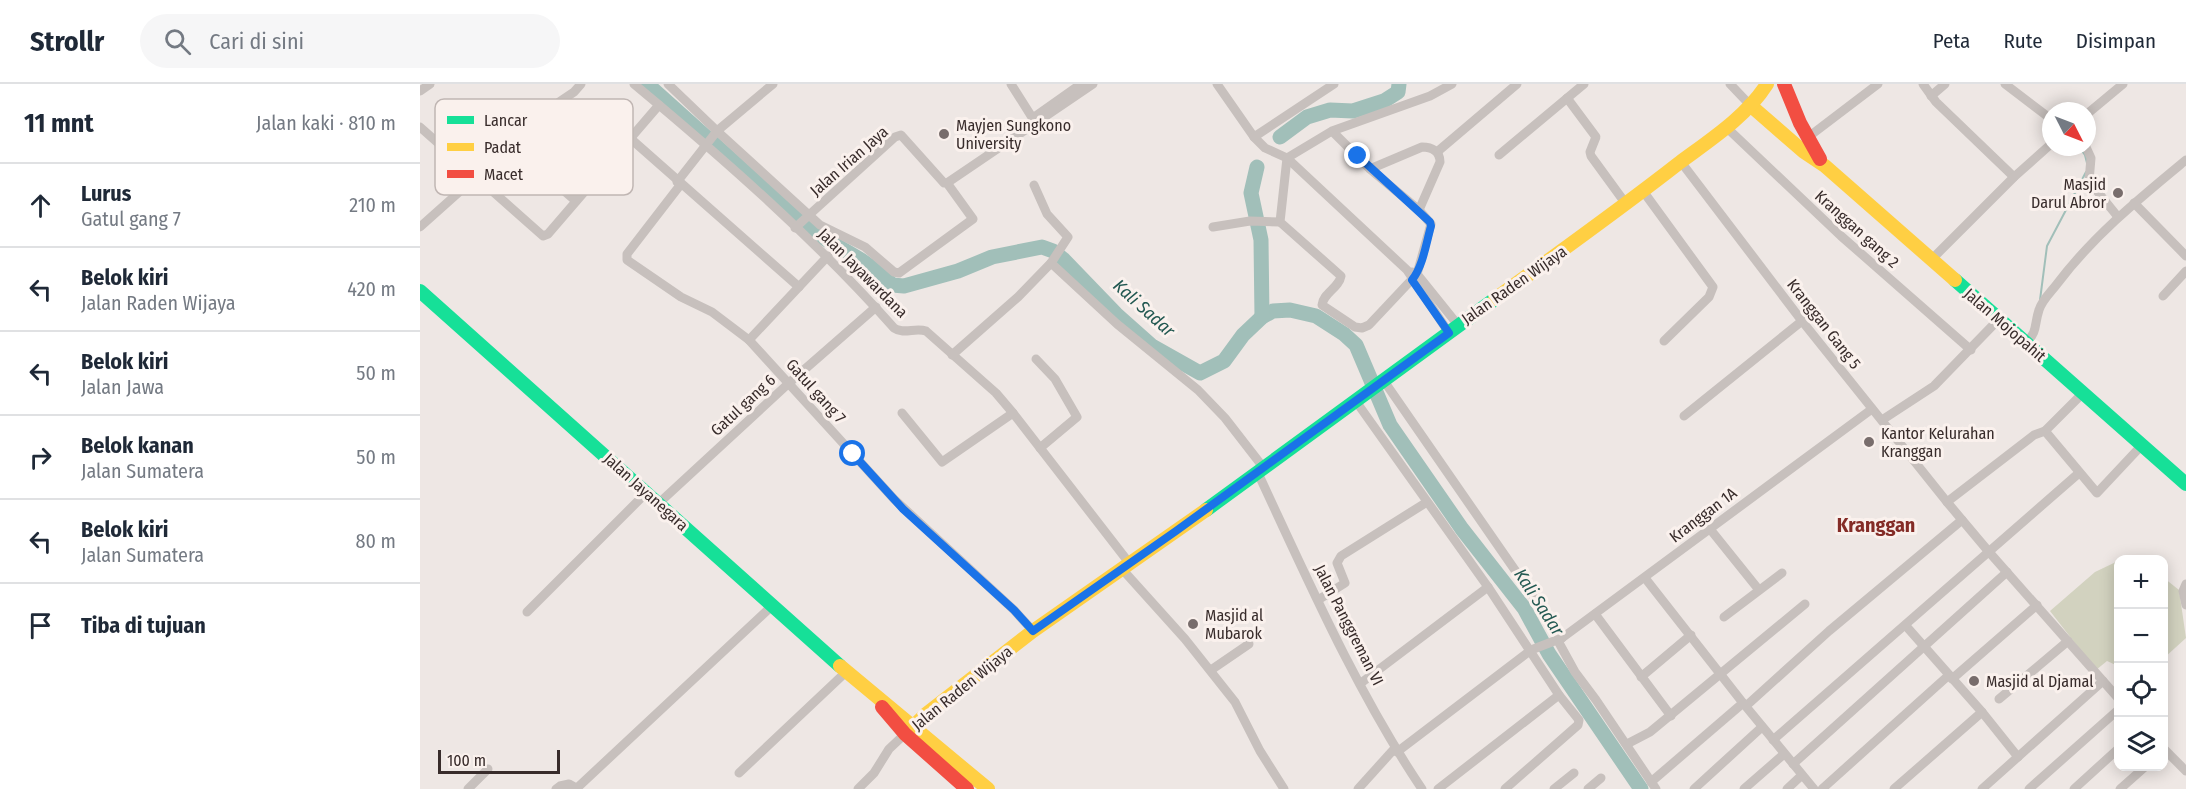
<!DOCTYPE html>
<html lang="id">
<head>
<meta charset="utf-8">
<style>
  :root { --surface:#fff; --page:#f6f6f7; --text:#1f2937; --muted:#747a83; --line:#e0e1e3 }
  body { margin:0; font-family:"Fira Sans Condensed",sans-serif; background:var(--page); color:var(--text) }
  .controls { position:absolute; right:18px; bottom:18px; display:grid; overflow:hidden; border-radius:12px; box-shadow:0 3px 15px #0003 }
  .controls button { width:54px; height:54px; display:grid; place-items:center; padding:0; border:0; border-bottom:2px solid var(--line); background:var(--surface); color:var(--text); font:30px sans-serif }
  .compass { position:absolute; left:1622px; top:18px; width:54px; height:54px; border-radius:50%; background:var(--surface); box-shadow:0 3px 15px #0003; rotate:132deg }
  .scale { position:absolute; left:18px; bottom:15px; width:122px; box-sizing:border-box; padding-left:6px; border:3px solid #382c2b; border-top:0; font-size:16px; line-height:21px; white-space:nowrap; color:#382c2b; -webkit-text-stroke:4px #faf1ed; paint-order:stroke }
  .stop { position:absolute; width:18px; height:18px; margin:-14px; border:4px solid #1a73e8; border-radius:50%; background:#fff }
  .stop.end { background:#1a73e8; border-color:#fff; box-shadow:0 2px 6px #0008 }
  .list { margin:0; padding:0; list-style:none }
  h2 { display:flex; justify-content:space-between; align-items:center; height:78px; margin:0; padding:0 24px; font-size:26px }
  h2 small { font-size:20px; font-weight:400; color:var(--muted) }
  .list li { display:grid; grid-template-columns:39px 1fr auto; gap:18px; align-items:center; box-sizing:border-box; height:84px; padding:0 24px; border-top:2px solid var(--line) }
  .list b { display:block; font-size:22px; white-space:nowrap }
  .list p { margin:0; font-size:20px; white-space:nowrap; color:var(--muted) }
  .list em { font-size:20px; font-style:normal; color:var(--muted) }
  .icon { flex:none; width:33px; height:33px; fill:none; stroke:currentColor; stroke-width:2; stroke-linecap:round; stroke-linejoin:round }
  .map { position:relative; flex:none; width:1766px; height:705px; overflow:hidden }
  header { display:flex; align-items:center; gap:36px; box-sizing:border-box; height:84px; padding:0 30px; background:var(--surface); border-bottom:2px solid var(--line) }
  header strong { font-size:28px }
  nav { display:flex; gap:33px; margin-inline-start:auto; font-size:21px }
  .search { width:420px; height:54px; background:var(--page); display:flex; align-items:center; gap:15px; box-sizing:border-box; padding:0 21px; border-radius:33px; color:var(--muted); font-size:22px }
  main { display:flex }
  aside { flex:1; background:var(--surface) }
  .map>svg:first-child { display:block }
  .green { fill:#d2d2bf }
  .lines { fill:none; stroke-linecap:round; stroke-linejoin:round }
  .stream { stroke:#a1bfb9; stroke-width:2 }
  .river { stroke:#a1bfb9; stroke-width:15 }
  .street { stroke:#c7c0bd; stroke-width:9 }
  .fast { stroke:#16e098; stroke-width:14 }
  .slow { stroke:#ffcf43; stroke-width:14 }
  .jam { stroke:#f24e42; stroke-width:14 }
  .route { stroke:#1a73e8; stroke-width:8 }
  .poi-dot { fill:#786d6c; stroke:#faf1ed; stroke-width:2 }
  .labels { text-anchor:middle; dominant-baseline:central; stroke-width:6; stroke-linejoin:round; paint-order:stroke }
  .poi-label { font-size:16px; fill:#382c2b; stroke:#faf1ed; text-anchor:start }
  .street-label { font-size:16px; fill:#382c2b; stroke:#faf1ed }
  .water-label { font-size:18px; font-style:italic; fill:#225851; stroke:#faf1ed }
  .quarter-label { font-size:20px; font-weight:bold; fill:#842c27; stroke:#faf1ed }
  .key { fill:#faf1ed; stroke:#c0b6b3; stroke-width:1.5 }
  .key-label { font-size:16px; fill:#382c2b }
</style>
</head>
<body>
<header>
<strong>Strollr</strong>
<div class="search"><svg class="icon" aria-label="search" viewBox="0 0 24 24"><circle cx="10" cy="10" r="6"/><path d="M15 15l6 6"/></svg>Cari di sini</div>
<nav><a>Peta</a><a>Rute</a><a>Disimpan</a></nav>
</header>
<main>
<aside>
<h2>11 mnt<small>Jalan kaki · 810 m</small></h2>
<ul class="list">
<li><svg class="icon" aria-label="ahead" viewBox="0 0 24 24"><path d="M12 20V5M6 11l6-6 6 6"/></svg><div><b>Lurus</b><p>Gatul gang 7</p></div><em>210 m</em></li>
<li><svg class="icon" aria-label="left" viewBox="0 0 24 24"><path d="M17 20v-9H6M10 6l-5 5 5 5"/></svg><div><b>Belok kiri</b><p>Jalan Raden Wijaya</p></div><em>420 m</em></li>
<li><svg class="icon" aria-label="left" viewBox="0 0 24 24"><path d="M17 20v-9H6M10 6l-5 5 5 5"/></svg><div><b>Belok kiri</b><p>Jalan Jawa</p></div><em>50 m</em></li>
<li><svg class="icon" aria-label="right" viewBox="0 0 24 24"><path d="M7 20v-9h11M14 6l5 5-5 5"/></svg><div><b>Belok kanan</b><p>Jalan Sumatera</p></div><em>50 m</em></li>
<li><svg class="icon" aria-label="left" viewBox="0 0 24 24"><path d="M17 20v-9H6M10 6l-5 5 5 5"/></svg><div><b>Belok kiri</b><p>Jalan Sumatera</p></div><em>80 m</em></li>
<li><svg class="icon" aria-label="arrive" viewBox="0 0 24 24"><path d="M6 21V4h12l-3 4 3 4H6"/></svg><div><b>Tiba di tujuan</b></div></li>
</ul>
</aside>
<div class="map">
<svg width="1766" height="705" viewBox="0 0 1766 705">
  <rect width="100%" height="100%" fill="#eee7e4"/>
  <g class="green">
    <path d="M 1698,477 L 1698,582 L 1687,577 L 1676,586 L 1630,527 L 1675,488 Z"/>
    <path d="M 1744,494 L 1759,506 L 1766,554 L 1744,574 Z"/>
  </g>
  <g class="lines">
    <g class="stream">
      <path d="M 1659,63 L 1665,71 L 1667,79"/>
      <path d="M 1620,216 L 1627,162 L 1666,88"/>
    </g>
    <g class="river">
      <path d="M 227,0 L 390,146 L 441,176 L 464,192 L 472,201 L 484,202 L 538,187 L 572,173 L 622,163 L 633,167 L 643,175 L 696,230 L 732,262 L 780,289 L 804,277 L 823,251 L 842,233 L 853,227 L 870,226 L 896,232 L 924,250 L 936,261 L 970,341 L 1042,445 L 1104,524 L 1129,570 L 1221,705"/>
      <path d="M 860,53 L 887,33 L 910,26 L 933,27 L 964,17 L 978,8 L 979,0"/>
      <path d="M 837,83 L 831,109 L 841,156 L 842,233"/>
    </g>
    <g class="street">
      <path d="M 214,0 C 304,75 396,156 474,244 C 484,251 495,243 506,247 L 576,309 L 593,329 L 710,480"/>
      <path d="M 248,0 L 297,47 L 257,98"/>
      <path d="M 353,0 L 297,47 L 400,141 L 445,163 L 474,188 L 479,189 L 553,135 L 527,99 L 524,99 L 481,51 L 475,53 L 389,131 L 375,144"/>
      <path d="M 591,0 L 615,38"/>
      <path d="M 797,0 L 834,53 L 845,64 L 867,74 L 987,186 L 1029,249"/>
      <path d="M 1310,0 L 1330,21"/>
      <path d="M 1503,0 L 1516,18 L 1594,93"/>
      <path d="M 1585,0 L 1631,35"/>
      <path d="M 0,7 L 10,0"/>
      <path d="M 1511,12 L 1525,0"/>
      <path d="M 1147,14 L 1176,53 L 1170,68 L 1171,72 L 1206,120"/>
      <path d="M 1667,30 L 1703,0"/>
      <path d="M 613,34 L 661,0"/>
      <path d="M 0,43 L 123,152 L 128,150 L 239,21"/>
      <path d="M 1306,43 L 1421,152 L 1551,266"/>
      <path d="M 912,47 L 950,85 L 999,126 L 1011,140 L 997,190 L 949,241 L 942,244 L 935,243 L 902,221 C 903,209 919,204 921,192 L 860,138 L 867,74 L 912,47 L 1010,12 L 1032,0"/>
      <path d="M 834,53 L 914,0"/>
      <path d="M 1387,54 L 1458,0"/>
      <path d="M 211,55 L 379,203"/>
      <path d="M 1666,63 L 1671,74 L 1669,97 L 1698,133"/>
      <path d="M 1017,68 L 1097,0"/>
      <path d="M 1079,71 L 1164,0"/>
      <path d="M 1261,78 L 1382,237 L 1527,418 L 1569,468 L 1698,614"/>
      <path d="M 950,85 L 1002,63 C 1012,63 1020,67 1020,78 L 999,126"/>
      <path d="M 127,92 L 156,117"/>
      <path d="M 527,99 L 673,0"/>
      <path d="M 261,100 L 207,170 L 207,176 L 261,213 L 292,228 L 329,256 L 474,415 L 594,526 L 613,547"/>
      <path d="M 614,101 L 627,130 L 648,153 L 631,179 L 697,240 L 778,306 L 805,334 L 843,383"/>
      <path d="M 1223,107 L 1293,203 L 1289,213 L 1244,257"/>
      <path d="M 1714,119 L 1766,172"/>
      <path d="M 0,143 L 56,93 L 108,39 L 154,8 L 161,0"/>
      <path d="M 793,143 L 830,137 L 860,138"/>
      <path d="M 1511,176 L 1594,93 L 1631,60"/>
      <path d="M 992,188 L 997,190 L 1038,241"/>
      <path d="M 1743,212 L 1766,187"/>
      <path d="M 329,256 L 408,172"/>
      <path d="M 1606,259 C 1618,247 1614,241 1619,226 C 1622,216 1631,208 1637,200 C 1673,152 1720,114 1766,76"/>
      <path d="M 532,271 L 598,213 L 631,179"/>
      <path d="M 616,275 L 635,295 L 657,333 L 620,364"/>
      <path d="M 964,297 L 1142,554"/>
      <path d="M 935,316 L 1068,503 L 1139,611 L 1159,636 L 1158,641 L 1085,705"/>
      <path d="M 482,329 L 522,378 L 593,329"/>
      <path d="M 1264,332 L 1382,237"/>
      <path d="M 1462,336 L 1514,302 L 1578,236"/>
      <path d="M 1625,347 L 1677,409 L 1722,361"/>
      <path d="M 837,387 C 887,494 936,607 1002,705"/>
      <path d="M 1527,418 L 1614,351 L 1625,347 L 1663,309"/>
      <path d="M 239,419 L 369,299 L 456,223"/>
      <path d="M 1290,445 L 1339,506"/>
      <path d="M 702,485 L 765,555 L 815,618 L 840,667 L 864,705"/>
      <path d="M 1225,494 L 1323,619 L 1394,705"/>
      <path d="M 1766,500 L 1763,507 L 1766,521"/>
      <path d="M 898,516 L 925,499 L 917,479 L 921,472 L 1007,418"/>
      <path d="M 107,528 L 227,408"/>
      <path d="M 1175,530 L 1251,632"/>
      <path d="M 1304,533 L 1362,489"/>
      <path d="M 1486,542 L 1562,628 L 1598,673"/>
      <path d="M 1138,557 L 1155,588 L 1176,616 L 1236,705"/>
      <path d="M 791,586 L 829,560"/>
      <path d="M 1221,593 L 1271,551"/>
      <path d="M 1532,595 L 1617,521"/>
      <path d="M 941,599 L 1068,503"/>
      <path d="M 1579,615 L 1648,557"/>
      <path d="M 1326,622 L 1409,547 L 1542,436"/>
      <path d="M 1353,656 L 1659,389"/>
      <path d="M 1207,660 L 1230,648 L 1385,520"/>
      <path d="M 1744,665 L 1766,687"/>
      <path d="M 977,668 L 1111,566 L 1142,554 L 1452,325"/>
      <path d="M 1373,680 L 1587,488"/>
      <path d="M 319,689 L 426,588"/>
      <path d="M 1231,698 L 1323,619"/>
      <path d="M 157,704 L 353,521"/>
      <path d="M 48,705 L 68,685"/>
      <path d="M 136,705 L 140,702 L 149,700 L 158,705"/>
      <path d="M 438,705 L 454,689 L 469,665 L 485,650"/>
      <path d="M 938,705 L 975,664"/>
      <path d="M 1018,705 L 1139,611"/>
      <path d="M 1134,705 L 1154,689"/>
      <path d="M 1168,705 L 1181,694"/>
      <path d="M 1274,705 L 1342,643"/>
      <path d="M 1324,705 L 1364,670"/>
      <path d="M 1367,705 L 1382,691"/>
      <path d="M 1402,705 L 1529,591"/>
      <path d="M 1474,705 L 1562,628"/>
      <path d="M 1562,705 L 1683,597"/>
      <path d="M 1609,705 L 1698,626"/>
      <path d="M 1654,705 L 1698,665"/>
      <path d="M 1700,705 L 1726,682"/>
    </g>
    <g class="fast">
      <path d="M 1535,196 L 1766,400"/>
      <path d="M 0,207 L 420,582"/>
      <path d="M 786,426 L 1075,215"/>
    </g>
    <g class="slow">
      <path d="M 1330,21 L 1384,68 L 1405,82 L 1535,196"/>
      <path d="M 1075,215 C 1137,170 1199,126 1259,79 C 1290,56 1326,33 1347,0"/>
      <path d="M 420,582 L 568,705"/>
      <path d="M 485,650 L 506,630 L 613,547 L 786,426"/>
    </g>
    <g class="jam">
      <path d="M 1364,0 L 1380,39 L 1400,75"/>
      <path d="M 462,623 L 485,650 L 547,705"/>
    </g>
  </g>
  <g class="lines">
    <path class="route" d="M 433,370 L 483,425 L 594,526 L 613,547 L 756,447 L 1029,249 L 992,196 C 1003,182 1006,160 1011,142 L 1010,138 L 938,72"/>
  </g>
  <g class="poi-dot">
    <circle cx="524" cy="50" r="6"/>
    <circle cx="1698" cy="109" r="6"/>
    <circle cx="1449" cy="358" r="6"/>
    <circle cx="773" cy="540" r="6"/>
    <circle cx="1554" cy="597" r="6"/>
  </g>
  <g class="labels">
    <g class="poi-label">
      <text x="536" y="41">Mayjen Sungkono<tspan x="536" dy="18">University</tspan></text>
      <text x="1686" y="100" text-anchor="end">Masjid<tspan x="1686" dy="18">Darul Abror</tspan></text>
      <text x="1461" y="349">Kantor Kelurahan<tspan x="1461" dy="18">Kranggan</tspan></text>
      <text x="785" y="531">Masjid al<tspan x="785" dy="18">Mubarok</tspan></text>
      <text x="1566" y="597">Masjid al Djamal</text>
    </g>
    <g class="street-label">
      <text transform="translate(429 77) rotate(-41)">Jalan Irian Jaya</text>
      <text transform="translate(1437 145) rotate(42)">Kranggan gang 2</text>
      <text transform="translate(443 189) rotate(45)">Jalan Jayawardana</text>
      <text transform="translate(1094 201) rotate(-35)">Jalan Raden Wijaya</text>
      <text transform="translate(1404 240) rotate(52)">Kranggan Gang 5</text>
      <text transform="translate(1585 241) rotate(41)">Jalan Mojopahit</text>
      <text transform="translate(396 307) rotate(48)">Gatul gang 7</text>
      <text transform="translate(323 321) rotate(-43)">Gatul gang 6</text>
      <text transform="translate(226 408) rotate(42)">Jalan Jayanegara</text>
      <text transform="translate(1283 431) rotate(-37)">Kranggan 1A</text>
      <text transform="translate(929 541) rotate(63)">Jalan Panggreman VI</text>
      <text transform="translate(542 604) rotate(-39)">Jalan Raden Wijaya</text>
    </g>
    <g class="water-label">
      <text transform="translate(724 224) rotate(42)">Kali Sadar</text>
      <text transform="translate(1119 518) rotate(57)">Kali Sadar</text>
    </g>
    <g class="quarter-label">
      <text x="1456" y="441">Kranggan</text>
    </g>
  </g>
  <rect x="15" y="15" width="198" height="96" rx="9" class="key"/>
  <rect x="27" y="32" width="27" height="8" fill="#16e098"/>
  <rect x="27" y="59" width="27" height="8" fill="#ffcf43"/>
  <rect x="27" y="86" width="27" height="8" fill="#f24e42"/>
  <g class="key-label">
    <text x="64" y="42">Lancar</text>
    <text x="64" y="69">Padat</text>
    <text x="64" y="96">Macet</text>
  </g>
</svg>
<div class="controls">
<button>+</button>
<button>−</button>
<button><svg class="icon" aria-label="locate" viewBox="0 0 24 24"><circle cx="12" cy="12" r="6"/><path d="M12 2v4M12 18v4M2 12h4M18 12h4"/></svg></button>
<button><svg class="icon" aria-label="layers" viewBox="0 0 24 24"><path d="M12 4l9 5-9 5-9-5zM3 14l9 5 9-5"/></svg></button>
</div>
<svg class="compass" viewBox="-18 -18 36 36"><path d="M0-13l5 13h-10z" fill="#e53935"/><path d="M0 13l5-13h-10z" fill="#747a83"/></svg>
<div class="scale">100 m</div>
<div class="stop" style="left:433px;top:370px"></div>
<div class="stop end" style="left:938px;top:72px"></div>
</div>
</main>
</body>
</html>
